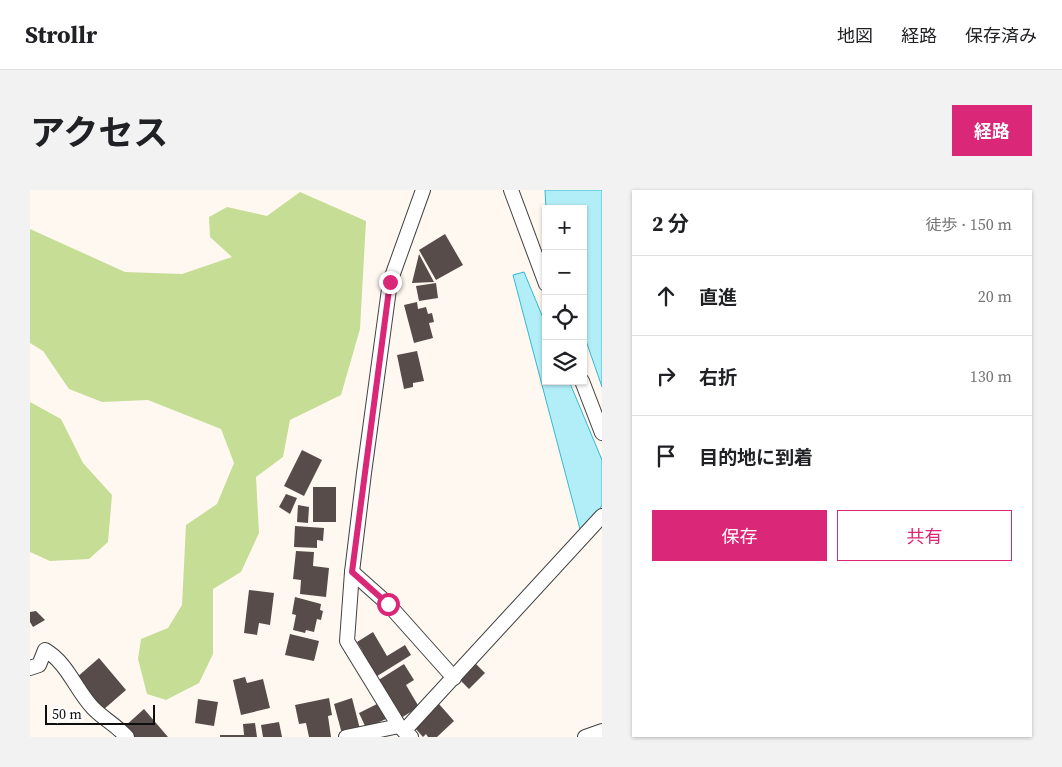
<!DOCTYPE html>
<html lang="ja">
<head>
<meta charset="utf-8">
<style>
  :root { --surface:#fff; --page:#f2f2f2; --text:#202124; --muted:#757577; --line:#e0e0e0; --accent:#db2777 }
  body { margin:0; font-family:"Source Serif 4","Noto Sans JP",serif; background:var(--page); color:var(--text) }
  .controls { position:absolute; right:15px; top:15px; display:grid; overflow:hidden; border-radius:0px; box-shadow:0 1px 4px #0004 }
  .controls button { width:45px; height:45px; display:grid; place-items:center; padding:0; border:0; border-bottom:1px solid var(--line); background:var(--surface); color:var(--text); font:25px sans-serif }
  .scale { position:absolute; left:15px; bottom:12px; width:110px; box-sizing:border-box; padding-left:5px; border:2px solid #0e0e0e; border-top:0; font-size:14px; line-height:18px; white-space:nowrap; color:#0e0e0e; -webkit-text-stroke:4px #fff; paint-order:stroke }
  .stop { position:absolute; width:15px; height:15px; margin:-11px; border:4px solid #db2777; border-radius:50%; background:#fff }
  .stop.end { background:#db2777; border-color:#fff; box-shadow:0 1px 5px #0008 }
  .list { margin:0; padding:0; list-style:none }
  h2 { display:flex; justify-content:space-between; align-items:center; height:65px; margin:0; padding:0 20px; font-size:21px }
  h2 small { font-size:16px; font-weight:400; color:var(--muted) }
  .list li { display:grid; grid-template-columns:32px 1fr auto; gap:15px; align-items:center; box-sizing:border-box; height:80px; padding:0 20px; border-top:1px solid var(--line) }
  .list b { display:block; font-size:19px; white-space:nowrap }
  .list em { font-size:16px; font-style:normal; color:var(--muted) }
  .actions { display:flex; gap:10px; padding:15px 20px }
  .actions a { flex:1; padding:11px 0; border:1px solid var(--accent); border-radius:0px; text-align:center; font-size:18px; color:var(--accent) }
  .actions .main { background:var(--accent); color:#fff }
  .icon { flex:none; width:28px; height:28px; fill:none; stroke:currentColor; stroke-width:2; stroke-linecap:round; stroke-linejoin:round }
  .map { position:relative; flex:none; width:572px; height:547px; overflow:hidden; border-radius:0px }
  header { display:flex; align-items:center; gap:30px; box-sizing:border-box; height:70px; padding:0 25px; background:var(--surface); border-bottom:1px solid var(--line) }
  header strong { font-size:24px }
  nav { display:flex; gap:28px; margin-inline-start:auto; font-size:18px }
  .intro { display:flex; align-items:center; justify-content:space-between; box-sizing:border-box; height:120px; padding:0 30px }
  h1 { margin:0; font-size:35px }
  .button { padding:12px 22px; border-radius:0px; background:var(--accent); color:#fff; font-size:18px; font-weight:700 }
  main { display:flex; gap:30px; padding:0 30px }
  aside { flex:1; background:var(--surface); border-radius:0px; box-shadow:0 1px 4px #0004 }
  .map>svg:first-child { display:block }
  .forest { fill:#c6dd96 }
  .water { fill:#b2eef8; stroke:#36b8d2 }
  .building { fill:#574c4a }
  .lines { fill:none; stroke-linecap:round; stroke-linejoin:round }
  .street-casing { stroke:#414141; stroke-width:16 }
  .street { stroke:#fff; stroke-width:14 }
  .route { stroke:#db2777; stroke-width:6 }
</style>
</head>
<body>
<header>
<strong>Strollr</strong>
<nav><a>地図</a><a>経路</a><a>保存済み</a></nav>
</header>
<div class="intro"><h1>アクセス</h1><a class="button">経路</a></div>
<main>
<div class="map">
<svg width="572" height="547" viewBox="0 0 572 547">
  <rect width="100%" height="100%" fill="#fff8f0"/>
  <g class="forest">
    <path d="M 270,2 L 336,31 L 330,139 L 311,205 L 260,230 L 253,267 L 226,287 L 229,343 L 211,382 L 183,399 L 183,464 L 169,493 L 136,510 L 117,504 L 108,469 L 111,449 L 138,438 L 152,415 L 156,335 L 187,314 L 204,273 L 191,239 L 118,210 L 72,212 L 39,199 L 13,161 L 0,153 L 0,39 L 95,82 L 152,84 L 202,67 L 180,47 L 179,27 L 197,17 L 237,26 Z"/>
    <path d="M 0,212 L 31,229 L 53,273 L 82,305 L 78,352 L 59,369 L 20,371 L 0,362 Z"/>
  </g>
  <g class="water">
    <path d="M 515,0 L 572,0 L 572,197 L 553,142 L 553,19 L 516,19 Z"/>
    <path d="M 494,82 L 516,135 L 516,191 L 539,191 L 572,270 L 572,315 L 561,333 L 550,339 L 483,85 Z"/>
  </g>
  <g class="building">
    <path d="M 415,44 L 433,75 L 406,90 L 389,60 Z"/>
    <path d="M 389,64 L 404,92 L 382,93 Z"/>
    <path d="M 406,93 L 408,108 L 389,111 L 386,96 Z"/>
    <path d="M 387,112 L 388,119 L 396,117 L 398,124 L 402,123 L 404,132 L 399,133 L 403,148 L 384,153 L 374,115 Z"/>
    <path d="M 387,161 L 394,191 L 383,193 L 383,197 L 374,199 L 367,165 Z"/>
    <path d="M 272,260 L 292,270 L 274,306 L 254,296 Z"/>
    <rect x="283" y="297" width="23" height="35"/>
    <path d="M 256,304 L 267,308 L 260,324 L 249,317 Z"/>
    <path d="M 268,315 L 279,317 L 278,333 L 267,332 Z"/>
    <path d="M 265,336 L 294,338 L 293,351 L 287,350 L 287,358 L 264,357 Z"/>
    <path d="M 266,361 L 284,362 L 283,376 L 299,378 L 296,407 L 270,404 L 271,390 L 263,389 Z"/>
    <path d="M 219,400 L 244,403 L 240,435 L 229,433 L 227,445 L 214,443 Z"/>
    <path d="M 265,407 L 291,414 L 290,420 L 293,421 L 291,430 L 287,429 L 284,442 L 276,440 L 275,443 L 263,440 L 266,425 L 262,424 Z"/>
    <path d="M 6,421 L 15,430 L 3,437 L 0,432 L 0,422 Z"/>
    <path d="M 343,442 L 357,466 L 375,455 L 381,465 L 344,488 L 329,464 L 333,462 L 327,452 Z"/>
    <path d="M 260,444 L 289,451 L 284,471 L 255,465 Z"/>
    <path d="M 69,468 L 96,500 L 73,520 L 46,488 Z"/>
    <path d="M 445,473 L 455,483 L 439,499 L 429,489 Z"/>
    <path d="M 374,474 L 384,490 L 376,495 L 389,517 L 371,528 L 347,491 Z"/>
    <path d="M 215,487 L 217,493 L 233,489 L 240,518 L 211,525 L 203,490 Z"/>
    <path d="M 299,508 L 302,525 L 298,526 L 301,547 L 279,547 L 276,533 L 269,534 L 265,515 Z"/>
    <path d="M 322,508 L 330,539 L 312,544 L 304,514 Z"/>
    <path d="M 168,509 L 188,512 L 184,536 L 165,533 Z"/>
    <path d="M 349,513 L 356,529 L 336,538 L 329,523 Z"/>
    <path d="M 409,514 L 424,531 L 407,547 L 398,547 L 396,544 L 393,547 L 384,537 Z"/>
    <path d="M 114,519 L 138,547 L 103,547 L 94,537 Z"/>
    <path d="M 249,532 L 252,547 L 233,547 L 231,535 Z"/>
    <path d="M 225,533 L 227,547 L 190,547 L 190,545 L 214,545 L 213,534 Z"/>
  </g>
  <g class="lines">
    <g class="street-casing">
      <g id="street">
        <path d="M 481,0 L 516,94"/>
        <path d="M 552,191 L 572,243"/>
        <path d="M 322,382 L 358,414 L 424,488"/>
        <path d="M 0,478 L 9,475 L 15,460 C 38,473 46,501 64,519 C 74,529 87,536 97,547"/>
        <path d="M 374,541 L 572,326"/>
        <path d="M 316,547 L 369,536"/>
        <path d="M 381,547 L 369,536 L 317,451 L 322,382 L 334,283 L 360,92 L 393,0"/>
        <path d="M 555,547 L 572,541"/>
      </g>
    </g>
    <use href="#street" class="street"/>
  </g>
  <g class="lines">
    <path class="route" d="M 358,414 L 322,382 L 360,92"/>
  </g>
</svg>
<div class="controls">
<button>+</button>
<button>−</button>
<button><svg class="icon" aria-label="locate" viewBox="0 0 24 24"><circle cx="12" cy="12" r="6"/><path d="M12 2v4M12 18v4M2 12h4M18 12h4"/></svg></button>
<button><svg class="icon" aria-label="layers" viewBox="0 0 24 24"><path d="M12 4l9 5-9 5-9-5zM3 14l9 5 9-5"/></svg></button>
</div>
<div class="scale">50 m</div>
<div class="stop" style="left:358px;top:414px"></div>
<div class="stop end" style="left:360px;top:92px"></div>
</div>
<aside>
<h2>2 分<small>徒歩 · 150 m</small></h2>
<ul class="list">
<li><svg class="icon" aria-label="ahead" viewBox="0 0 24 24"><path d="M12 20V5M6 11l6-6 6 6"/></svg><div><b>直進</b></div><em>20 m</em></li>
<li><svg class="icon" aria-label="right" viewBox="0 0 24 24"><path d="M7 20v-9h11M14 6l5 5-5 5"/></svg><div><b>右折</b></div><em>130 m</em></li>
<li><svg class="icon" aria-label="arrive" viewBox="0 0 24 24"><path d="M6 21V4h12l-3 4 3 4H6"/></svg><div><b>目的地に到着</b></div></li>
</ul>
<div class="actions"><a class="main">保存</a><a>共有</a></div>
</aside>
</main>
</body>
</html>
